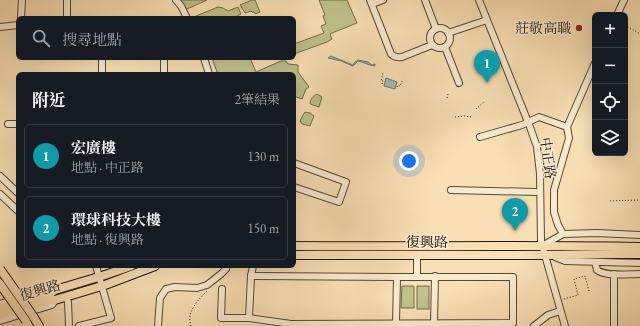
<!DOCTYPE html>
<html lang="zh-TW">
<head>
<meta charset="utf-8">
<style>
  :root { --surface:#171b24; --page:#242831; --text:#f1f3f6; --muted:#9ea1a6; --line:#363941; --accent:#c59692 }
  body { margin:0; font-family:"EB Garamond","Noto Serif TC",serif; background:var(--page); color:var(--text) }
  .controls { position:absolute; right:12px; top:12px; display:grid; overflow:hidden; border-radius:6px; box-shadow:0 4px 16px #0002 }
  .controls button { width:36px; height:36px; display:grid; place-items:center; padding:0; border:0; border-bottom:1px solid var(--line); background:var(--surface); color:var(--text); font:20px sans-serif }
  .you { position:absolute; left:409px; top:161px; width:14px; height:14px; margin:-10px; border:3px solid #fff; border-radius:50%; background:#1a73e8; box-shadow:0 0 0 6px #1a73e833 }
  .badge { display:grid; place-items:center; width:26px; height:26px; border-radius:50%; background:var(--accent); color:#fff; font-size:13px; font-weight:700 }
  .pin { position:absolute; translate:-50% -33px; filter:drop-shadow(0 1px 2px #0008) }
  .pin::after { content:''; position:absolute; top:21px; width:14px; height:12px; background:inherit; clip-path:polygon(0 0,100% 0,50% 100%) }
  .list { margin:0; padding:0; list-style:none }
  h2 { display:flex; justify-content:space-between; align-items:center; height:52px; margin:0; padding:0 16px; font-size:17px }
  h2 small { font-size:13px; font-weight:400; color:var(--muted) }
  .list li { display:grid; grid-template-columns:26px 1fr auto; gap:12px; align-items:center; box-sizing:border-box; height:64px; margin:0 8px 8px; padding:0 8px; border:1px solid var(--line); border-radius:6px }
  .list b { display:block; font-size:15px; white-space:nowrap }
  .list p { margin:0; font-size:13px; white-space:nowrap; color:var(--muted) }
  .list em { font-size:13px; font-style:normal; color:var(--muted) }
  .icon { flex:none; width:22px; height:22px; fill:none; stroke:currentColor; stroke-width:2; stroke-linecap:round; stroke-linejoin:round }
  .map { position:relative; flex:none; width:640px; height:326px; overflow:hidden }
  .search { position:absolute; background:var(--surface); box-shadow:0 4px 16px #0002; left:16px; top:16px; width:280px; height:44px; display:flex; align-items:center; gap:10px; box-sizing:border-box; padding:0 14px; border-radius:6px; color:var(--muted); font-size:15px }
  .panel { position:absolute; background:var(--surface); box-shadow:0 4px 16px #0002; left:16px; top:72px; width:280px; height:196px; border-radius:6px }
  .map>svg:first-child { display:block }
  .green { fill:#c0c18b; stroke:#6f6b4c }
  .water { fill:#a1bab7; stroke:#6d7873 }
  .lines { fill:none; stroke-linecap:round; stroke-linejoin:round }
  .minor-casing { stroke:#554837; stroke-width:8 }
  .major-casing { stroke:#1e150d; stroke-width:10 }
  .path { stroke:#1e150d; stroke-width:1; stroke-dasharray:1 2; stroke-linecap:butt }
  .minor { stroke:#fbeace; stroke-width:6 }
  .major { stroke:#f9dfb4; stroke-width:8 }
  .major-bridge-casing { stroke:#1e150d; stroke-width:10; stroke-linecap:butt }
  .major-bridge { stroke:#f9dfb4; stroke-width:8 }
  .poi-dot { fill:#8f2418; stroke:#fbeace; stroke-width:1.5 }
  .labels { text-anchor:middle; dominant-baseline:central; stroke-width:3; stroke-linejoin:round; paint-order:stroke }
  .poi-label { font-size:14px; fill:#1e150d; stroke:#fbeace; text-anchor:end }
  .street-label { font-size:14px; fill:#1e150d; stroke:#fbeace }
</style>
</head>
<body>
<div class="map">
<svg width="640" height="326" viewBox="0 0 640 326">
  <rect width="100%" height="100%" fill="#f9dfb4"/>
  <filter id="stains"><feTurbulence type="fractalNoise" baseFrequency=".005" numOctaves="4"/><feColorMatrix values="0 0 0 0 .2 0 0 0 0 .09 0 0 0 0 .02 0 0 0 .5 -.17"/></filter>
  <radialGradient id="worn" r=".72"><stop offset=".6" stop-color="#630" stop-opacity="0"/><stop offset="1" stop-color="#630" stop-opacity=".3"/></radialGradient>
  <g class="green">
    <path d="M 180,0 L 207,0 L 187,9 Z"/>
    <path d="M 252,0 L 255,0 L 260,12 L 255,14 L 254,12 L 252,12 L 251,11 L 245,13 L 240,5 Z"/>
    <path d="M 319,0 L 347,0 L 357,23 L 332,33 L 330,34 L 332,39 L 327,42 L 294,54 L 294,44 L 324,33 L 321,26 L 326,24 L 323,16 L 325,15 Z"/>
    <path d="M 218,7 L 223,8 L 228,11 L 238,7 L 241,14 L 237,16 L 236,18 L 197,18 L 196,16 Z"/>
    <path d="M 212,58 L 250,58 L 256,72 L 281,61 L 286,61 L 288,64 L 298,65 L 298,72 L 309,87 L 306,89 L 302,99 L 294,96 L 294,74 L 247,74 L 244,73 L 243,74 L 223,74 L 217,72 Z"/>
    <path d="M 317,94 L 322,97 L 319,107 L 310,104 C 310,99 313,96 317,94 Z"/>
    <path d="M 305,112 L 310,113 L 314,116 L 310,126 L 302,124 L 300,121 L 302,117 Z"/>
    <path d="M 402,286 L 414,286 L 414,308 L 401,308 Z"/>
    <rect x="417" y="286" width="12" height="23"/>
  </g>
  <g class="water">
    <path d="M 331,56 L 353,65 L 354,63 L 358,60 L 368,62 L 372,65 L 375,64 L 375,66 C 370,66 364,62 358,61 L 353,66 L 341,61 L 328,58 Z"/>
    <path d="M 386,78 L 397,82 L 395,89 L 384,86 Z"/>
  </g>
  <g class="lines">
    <g class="minor-casing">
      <g id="minor">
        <path d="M 176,0 L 181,6 L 187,18"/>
        <path d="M 370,0 L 391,54 C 394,57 397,58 402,57 L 432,45"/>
        <path d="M 425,0 L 436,29"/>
        <path d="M 479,0 L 530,127 L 537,147 L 540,174 L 541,241 L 565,326"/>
        <path d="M 372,4 L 383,0"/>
        <path d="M 617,15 L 624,0"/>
        <path d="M 21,18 L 22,0"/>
        <path d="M 67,18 L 67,0"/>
        <path d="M 0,27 L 18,25"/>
        <circle cx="440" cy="38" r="10"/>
        <path d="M 448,33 L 487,20"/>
        <path d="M 445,47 L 459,83"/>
        <path d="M 164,58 L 164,74"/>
        <path d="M 204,58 L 209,74"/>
        <path d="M 102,74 L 102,58"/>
        <path d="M 8,124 L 18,124"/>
        <path d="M 480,137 L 522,125 L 539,117 L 567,127"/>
        <path d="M 294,163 L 346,182 L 339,202 L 294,187"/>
        <path d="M 0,176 L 18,193"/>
        <path d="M 451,190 L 536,192"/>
        <path d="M 0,194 L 18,211"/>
        <path d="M 563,234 L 558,225 L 554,212 L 554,190 L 569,138 L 567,127 L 595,63"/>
        <path d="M 542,246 L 563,234 L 597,233 L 640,235"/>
        <path d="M 555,257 L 565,261 L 640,263"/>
        <path d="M 595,262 L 597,270 C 606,277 628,274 640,274"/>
        <path d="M 614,274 L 614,326"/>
        <path d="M 417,276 L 417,255"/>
        <path d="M 222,289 L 221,318 L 249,318 L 291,324 L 513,323 L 513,277 L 397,277 L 251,276"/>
        <path d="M 66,297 L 68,302 L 69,326"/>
        <path d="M 0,304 L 47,289 L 55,290"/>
        <path d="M 249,318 L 251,276 L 253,266"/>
        <path d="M 0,321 L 52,305 L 55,300"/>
        <path d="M 396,323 L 397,277"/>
        <path d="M 434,324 L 435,276"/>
        <path d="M 79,326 L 111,318 L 96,266"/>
        <path d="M 158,326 L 160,298 L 166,289 L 175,287 L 197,288 L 207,285 L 221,274 L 226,269 L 227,266"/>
        <path d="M 534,326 L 548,315 L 560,311"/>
      </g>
    </g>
    <g class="major-casing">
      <g id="major">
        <path d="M 294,246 C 409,247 525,245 640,247"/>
        <path d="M 294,255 L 559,255 L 616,254 L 640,254"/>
        <path d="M 0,309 L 48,295 L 55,290 L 102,276 L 131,266"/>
        <path d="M 0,315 L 50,300 L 55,300 L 105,285 L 155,266"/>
        <path d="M 33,316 L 39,326"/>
      </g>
    </g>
    <g class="path">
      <path d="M 625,25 L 640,34"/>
      <path d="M 382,84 L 383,81 L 381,81 L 383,73"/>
      <path d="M 397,87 L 398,85 L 400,86 L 403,79"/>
      <path d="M 447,98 L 448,94"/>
      <path d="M 476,109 L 484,102"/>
      <path d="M 455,117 L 464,116 L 472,117"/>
      <path d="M 610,201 L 640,200"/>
      <path d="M 564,299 L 578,295 L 574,279 L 585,276 L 589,291"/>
      <path d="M 191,326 C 186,312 198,300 207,291"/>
    </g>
    <use href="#minor" class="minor"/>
    <use href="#major" class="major"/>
    <g class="major-bridge-casing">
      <g id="major-bridge">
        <path d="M 0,269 L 33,316"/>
        <path d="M 0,284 L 26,321"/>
      </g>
    </g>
    <use href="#major-bridge" class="major-bridge"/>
  </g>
  <circle class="poi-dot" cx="579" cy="28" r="4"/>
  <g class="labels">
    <g class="poi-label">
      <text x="571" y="28">莊敬高職</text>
    </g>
    <g class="street-label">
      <text transform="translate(548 158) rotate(82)">中正路</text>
      <text x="427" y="242">復興路</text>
      <text transform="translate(40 290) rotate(-16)">復興路</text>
    </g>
  </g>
  <rect width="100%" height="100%" filter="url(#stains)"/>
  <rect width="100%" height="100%" fill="url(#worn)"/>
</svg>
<div class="controls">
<button>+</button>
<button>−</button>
<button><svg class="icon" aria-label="locate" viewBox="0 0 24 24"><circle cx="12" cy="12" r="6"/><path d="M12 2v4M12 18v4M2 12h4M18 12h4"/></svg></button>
<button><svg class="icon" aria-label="layers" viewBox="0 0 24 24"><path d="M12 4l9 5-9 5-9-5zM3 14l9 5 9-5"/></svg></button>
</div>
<div class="you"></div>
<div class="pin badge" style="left:487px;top:83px;background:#0f9aa8">1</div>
<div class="pin badge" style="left:515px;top:231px;background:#0f9aa8">2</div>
<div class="search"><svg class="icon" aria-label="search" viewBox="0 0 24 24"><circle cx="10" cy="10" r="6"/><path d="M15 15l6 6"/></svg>搜尋地點</div>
<section class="panel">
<h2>附近<small>2筆結果</small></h2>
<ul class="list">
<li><span class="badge" style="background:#0f9aa8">1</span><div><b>宏廣樓</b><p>地點 · 中正路</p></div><em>130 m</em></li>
<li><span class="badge" style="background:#0f9aa8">2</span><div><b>環球科技大樓</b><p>地點 · 復興路</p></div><em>150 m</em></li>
</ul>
</section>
</div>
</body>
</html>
